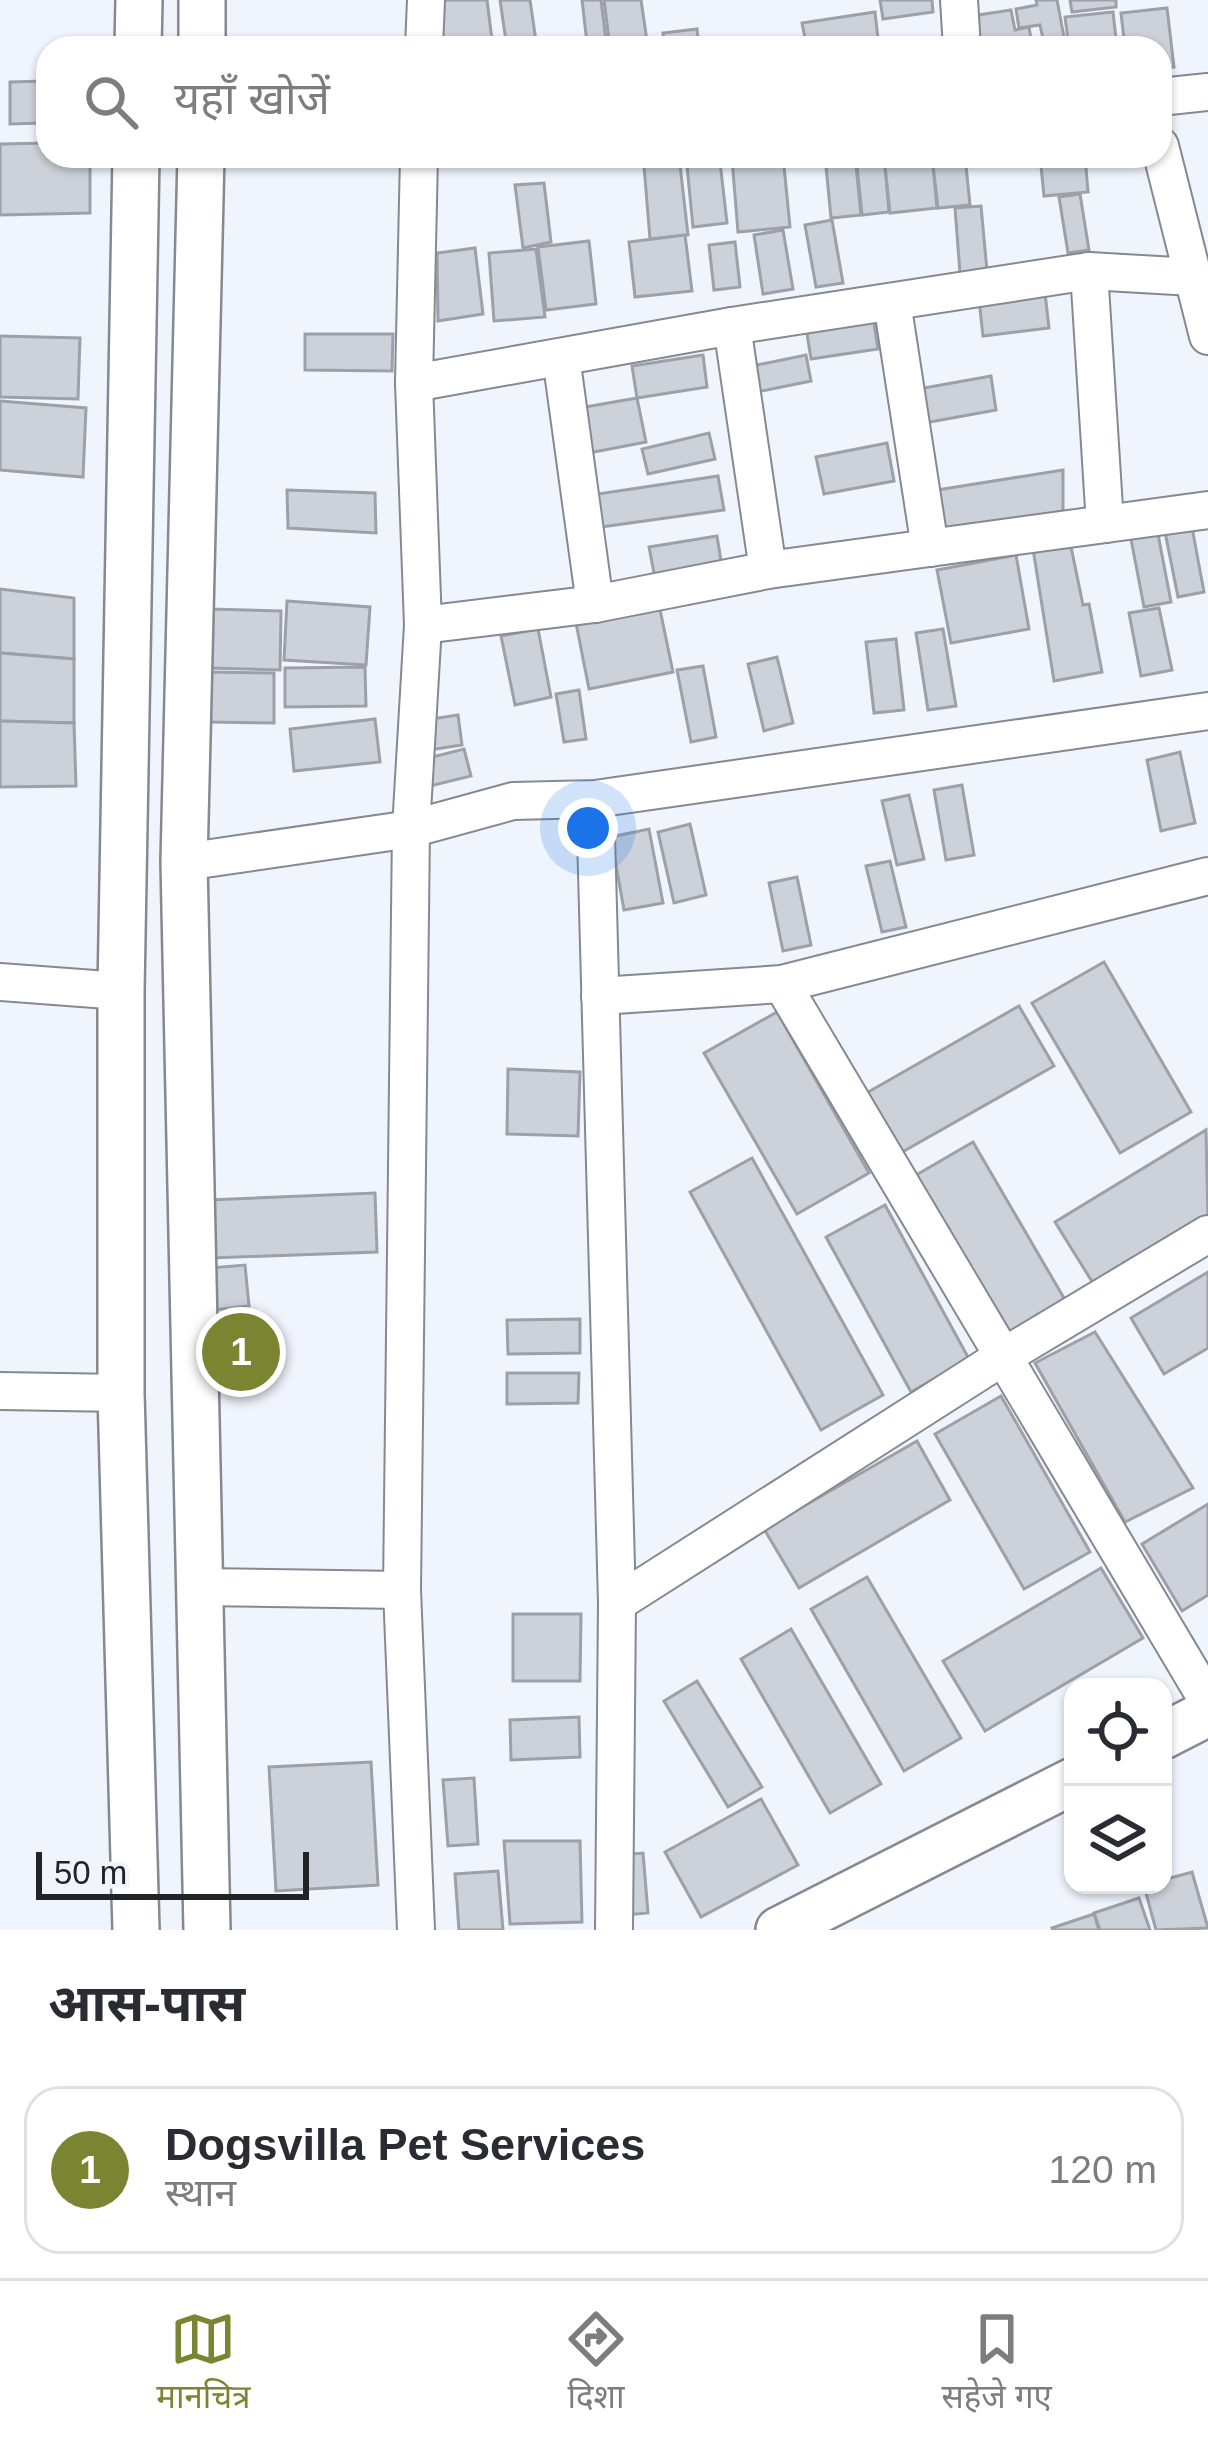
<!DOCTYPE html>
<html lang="hi">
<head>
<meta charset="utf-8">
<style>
  :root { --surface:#fff; --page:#f7f7f7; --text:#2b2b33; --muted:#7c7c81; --line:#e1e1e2; --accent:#7b8531 }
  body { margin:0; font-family:Helvetica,"Noto Sans Devanagari",sans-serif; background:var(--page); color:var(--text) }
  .controls { position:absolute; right:36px; bottom:36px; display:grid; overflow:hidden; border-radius:24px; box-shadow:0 3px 9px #0004 }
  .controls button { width:108px; height:108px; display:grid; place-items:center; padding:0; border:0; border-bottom:3px solid var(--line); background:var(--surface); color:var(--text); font:60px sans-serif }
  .scale { position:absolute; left:36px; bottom:30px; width:273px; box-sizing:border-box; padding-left:12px; border:6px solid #222326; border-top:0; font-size:33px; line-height:42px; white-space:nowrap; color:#222326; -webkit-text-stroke:9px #f0f4fc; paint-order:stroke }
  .you { position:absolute; left:588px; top:828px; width:42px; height:42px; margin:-30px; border:9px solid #fff; border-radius:50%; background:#1a73e8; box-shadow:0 0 0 18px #1a73e833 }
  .badge { display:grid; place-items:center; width:78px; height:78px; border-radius:50%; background:var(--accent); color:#fff; font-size:39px; font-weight:700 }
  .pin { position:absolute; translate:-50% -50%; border:6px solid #fff; box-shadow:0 3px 12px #0006 }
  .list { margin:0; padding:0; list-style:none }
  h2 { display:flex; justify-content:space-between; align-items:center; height:156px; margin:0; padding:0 48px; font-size:51px }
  h2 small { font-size:39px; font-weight:400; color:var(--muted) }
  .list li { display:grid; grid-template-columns:78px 1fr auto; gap:36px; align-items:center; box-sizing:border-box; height:168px; margin:0 24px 24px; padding:0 24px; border:3px solid var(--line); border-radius:36px }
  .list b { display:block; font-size:45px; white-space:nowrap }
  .list p { margin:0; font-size:39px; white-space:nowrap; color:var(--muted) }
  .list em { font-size:39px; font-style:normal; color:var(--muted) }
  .icon { flex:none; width:66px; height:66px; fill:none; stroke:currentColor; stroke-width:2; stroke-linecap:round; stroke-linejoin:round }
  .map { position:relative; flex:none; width:1208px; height:1930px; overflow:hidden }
  .search { position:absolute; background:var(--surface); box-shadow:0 3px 9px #0004; left:36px; right:36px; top:36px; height:132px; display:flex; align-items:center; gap:30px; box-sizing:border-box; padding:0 42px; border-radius:36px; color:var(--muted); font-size:45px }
  .sheet { height:348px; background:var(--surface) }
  nav { display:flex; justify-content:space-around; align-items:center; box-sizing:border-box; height:168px; border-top:3px solid var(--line); background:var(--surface); font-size:33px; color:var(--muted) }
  nav a { display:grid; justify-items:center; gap:6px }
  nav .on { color:var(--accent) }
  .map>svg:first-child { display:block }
  .building { fill:#cdd1d9; stroke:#9da0a8; stroke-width:3 }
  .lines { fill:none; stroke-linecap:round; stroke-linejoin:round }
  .minor-casing { stroke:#858990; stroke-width:40 }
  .tertiary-casing { stroke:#858990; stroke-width:50 }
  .minor { stroke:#fff; stroke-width:36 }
  .tertiary { stroke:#fff; stroke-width:45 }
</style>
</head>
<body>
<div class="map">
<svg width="1208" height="1930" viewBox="0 0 1208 1930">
  <rect width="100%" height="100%" fill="#f0f4fc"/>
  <g class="building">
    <path d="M 435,0 L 487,0 L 493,48 L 441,48 Z"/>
    <path d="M 500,0 L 530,0 L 537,48 L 507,48 Z"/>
    <path d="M 582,0 L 601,0 L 606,40 L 587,43 Z"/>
    <path d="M 604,0 L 641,0 L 648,48 L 610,48 Z"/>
    <path d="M 880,0 L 932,0 L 933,12 L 883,19 Z"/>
    <path d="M 1036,0 L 1057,0 L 1066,48 L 1045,48 L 1040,25 L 1019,28 L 1016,9 L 1037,5 Z"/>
    <path d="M 1070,0 L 1116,0 L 1116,7 L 1072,12 Z"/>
    <path d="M 1167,8 L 1174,67 L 1160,68 L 1160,48 L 1125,48 L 1121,13 Z"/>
    <path d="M 1011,10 L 1015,30 L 1029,27 L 1032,45 L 969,48 L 965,17 Z"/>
    <path d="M 875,12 L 879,48 L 807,48 L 802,23 Z"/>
    <path d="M 1113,12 L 1117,48 L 1069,48 L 1065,17 Z"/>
    <path d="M 697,29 L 699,48 L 665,48 L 663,33 Z"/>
    <path d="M 43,81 L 44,123 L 10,124 L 10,82 Z"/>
    <path d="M 48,143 L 48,156 L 90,156 L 90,213 L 0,215 L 0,144 Z"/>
    <path d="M 783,156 L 790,227 L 738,232 L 732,159 Z"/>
    <path d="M 825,156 L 855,156 L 861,215 L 831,218 Z"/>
    <path d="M 856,156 L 884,156 L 889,212 L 862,215 Z"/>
    <path d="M 884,156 L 932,156 L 937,208 L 890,213 Z"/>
    <path d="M 932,156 L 965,156 L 970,205 L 938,208 Z"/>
    <path d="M 1040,156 L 1085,156 L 1088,192 L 1044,196 Z"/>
    <path d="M 720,162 L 727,223 L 693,227 L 687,166 Z"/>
    <path d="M 680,165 L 688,235 L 650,239 L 644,166 Z"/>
    <path d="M 544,183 L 551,242 L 523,248 L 515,185 Z"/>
    <path d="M 1080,194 L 1089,250 L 1068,253 L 1059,197 Z"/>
    <path d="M 981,206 L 987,271 L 960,273 L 955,208 Z"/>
    <path d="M 832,220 L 843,283 L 816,287 L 805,225 Z"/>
    <path d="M 783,230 L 793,289 L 763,294 L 754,235 Z"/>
    <path d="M 685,235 L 692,291 L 635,297 L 629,242 Z"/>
    <path d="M 589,241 L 596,304 L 546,310 L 538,247 Z"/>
    <path d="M 735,242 L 740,287 L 714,290 L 709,245 Z"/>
    <path d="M 475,248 L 483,314 L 438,321 L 437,253 Z"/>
    <path d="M 536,249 L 545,317 L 494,321 L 489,253 Z"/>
    <path d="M 1045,293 L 1049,328 L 983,336 L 979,300 Z"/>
    <path d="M 872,310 L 878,349 L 811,359 L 805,321 Z"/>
    <path d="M 305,334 L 393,334 L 392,371 L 305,370 Z"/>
    <path d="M 0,336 L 80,338 L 78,399 L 0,397 Z"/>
    <path d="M 703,355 L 707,387 L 637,398 L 632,366 Z"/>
    <path d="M 806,355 L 811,381 L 752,393 L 747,367 Z"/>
    <path d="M 991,376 L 996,410 L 919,424 L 913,390 Z"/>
    <path d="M 637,398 L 646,442 L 589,453 L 585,407 Z"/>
    <path d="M 0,401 L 86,408 L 83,477 L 0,470 Z"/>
    <path d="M 709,433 L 715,459 L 648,474 L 642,449 Z"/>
    <path d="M 887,443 L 894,481 L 824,494 L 816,457 Z"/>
    <path d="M 1063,470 L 1063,511 L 944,532 L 937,490 Z"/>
    <path d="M 718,476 L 724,510 L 601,527 L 598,494 Z"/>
    <path d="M 287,490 L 375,493 L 376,533 L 288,528 Z"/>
    <path d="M 1191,522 L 1204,592 L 1178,597 L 1164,527 Z"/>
    <path d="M 1157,529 L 1171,602 L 1144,607 L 1130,534 Z"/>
    <path d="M 717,536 L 722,567 L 655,578 L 649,547 Z"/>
    <path d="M 1070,542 L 1083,605 L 1089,604 L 1102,672 L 1054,681 L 1033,549 Z"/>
    <path d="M 1016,555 L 1029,629 L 951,643 L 937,570 Z"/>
    <path d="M 0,589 L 74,598 L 74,659 L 0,653 Z"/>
    <path d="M 658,600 L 673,672 L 589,689 L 575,618 Z"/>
    <path d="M 287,601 L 370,607 L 366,665 L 284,660 Z"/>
    <path d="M 1159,608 L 1172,670 L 1141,676 L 1129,613 Z"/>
    <path d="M 209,609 L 281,611 L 280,670 L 207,668 Z"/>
    <path d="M 538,629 L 551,697 L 515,705 L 501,636 Z"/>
    <path d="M 943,629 L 956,706 L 928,710 L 916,633 Z"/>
    <path d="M 896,639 L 904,710 L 874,713 L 866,642 Z"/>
    <path d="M 0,653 L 74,659 L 74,723 L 0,721 Z"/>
    <path d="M 777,657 L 793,723 L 764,731 L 748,664 Z"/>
    <path d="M 703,666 L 716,737 L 691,742 L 677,670 Z"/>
    <path d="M 365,667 L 366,706 L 285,707 L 285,668 Z"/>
    <path d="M 208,672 L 274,673 L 274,723 L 207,722 Z"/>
    <path d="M 579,690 L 586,739 L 564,742 L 556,694 Z"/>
    <path d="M 458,715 L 462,745 L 429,750 L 425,720 Z"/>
    <path d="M 375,719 L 380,762 L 294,771 L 290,729 Z"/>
    <path d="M 0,721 L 74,723 L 76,786 L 0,787 Z"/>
    <path d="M 464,749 L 471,776 L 422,788 L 416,761 Z"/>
    <path d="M 1180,752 L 1195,823 L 1161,831 L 1147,760 Z"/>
    <path d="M 962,785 L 974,855 L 946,860 L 934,790 Z"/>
    <path d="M 909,795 L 924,859 L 897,865 L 882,801 Z"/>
    <path d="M 690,824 L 706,895 L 674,903 L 658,832 Z"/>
    <path d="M 649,829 L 663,903 L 624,910 L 611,837 Z"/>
    <path d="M 890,861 L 906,927 L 882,932 L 866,866 Z"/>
    <path d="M 797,877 L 811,945 L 783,951 L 769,883 Z"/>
    <path d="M 1104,962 L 1191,1112 L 1120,1153 L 1032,1003 Z"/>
    <path d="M 1019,1006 L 1054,1066 L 897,1155 L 863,1095 Z"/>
    <path d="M 777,1012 L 869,1173 L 797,1214 L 704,1053 Z"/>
    <path d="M 508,1069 L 580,1072 L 578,1136 L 507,1134 Z"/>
    <path d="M 1206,1130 L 1208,1220 L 1096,1288 L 1055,1222 Z"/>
    <path d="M 973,1142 L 1068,1305 L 1006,1340 L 911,1178 Z"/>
    <path d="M 752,1158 L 883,1395 L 821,1430 L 690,1192 Z"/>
    <path d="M 375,1193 L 377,1252 L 211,1258 L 209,1200 Z"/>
    <path d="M 885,1205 L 969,1359 L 911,1392 L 826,1237 Z"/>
    <path d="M 245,1265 L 249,1306 L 213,1310 L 209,1268 Z"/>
    <path d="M 1208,1272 L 1208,1348 L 1164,1374 L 1131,1318 Z"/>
    <path d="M 580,1319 L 580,1353 L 508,1354 L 507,1320 Z"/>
    <path d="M 268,1329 L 270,1372 L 213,1375 L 211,1332 Z"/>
    <path d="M 1095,1332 L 1193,1488 L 1125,1522 L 1035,1363 Z"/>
    <path d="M 507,1373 L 579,1373 L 578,1403 L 507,1404 Z"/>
    <path d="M 1001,1396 L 1090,1552 L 1024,1589 L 935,1434 Z"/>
    <path d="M 917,1441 L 950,1500 L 799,1588 L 764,1529 Z"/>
    <path d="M 1208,1504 L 1208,1595 L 1182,1611 L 1142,1544 Z"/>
    <path d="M 1101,1568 L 1143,1638 L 985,1731 L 943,1661 Z"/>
    <path d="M 867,1577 L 961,1738 L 904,1771 L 811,1609 Z"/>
    <path d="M 513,1614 L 581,1614 L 580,1681 L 513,1681 Z"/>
    <path d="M 791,1629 L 881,1784 L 830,1813 L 741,1659 Z"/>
    <path d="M 697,1681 L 762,1787 L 728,1807 L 664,1701 Z"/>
    <path d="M 579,1717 L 580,1757 L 511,1760 L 510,1720 Z"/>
    <path d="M 371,1762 L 378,1885 L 276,1891 L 269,1767 Z"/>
    <path d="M 474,1778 L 478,1844 L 448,1846 L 443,1780 Z"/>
    <path d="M 761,1799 L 798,1865 L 701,1917 L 665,1852 Z"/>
    <path d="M 504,1841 L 580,1841 L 582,1922 L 510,1924 Z"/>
    <path d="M 643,1853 L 648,1913 L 625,1915 L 619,1855 Z"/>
    <path d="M 498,1871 L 503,1930 L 459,1930 L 455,1874 Z"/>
    <path d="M 1192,1872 L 1208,1928 L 1156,1930 L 1144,1886 L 1163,1885 L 1163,1880 Z"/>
    <path d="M 1139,1898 L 1150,1930 L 1100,1930 L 1094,1913 Z"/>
    <path d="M 1094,1914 L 1099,1930 L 1053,1930 L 1052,1928 Z"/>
  </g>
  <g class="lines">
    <g class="minor-casing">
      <g id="minor">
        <path d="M 959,0 L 962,48"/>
        <path d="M 424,48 L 426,0"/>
        <path d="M 1160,97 L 1208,92"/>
        <path d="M 1160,146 L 1208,336"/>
        <path d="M 1089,271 L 1105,524"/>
        <path d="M 892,302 L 930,548"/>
        <path d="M 732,326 L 768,570 L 1208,510"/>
        <path d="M 561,357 L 595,604"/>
        <path d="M 414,383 L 732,326 L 1089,271 L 1193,277"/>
        <path d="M 423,625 L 595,604 L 768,570"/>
        <path d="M 595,799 L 617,1603 L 614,1930"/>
        <path d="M 184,862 L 411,829 L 513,801 L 595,799 L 1208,711"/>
        <path d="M 0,982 L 121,991"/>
        <path d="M 782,984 L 1208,1701"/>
        <path d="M 600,996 L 782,984 L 1208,876"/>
        <path d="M 0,1391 L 121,1393"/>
        <path d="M 199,1587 L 402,1590"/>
        <path d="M 617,1603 L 1001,1358 L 1208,1234"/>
        <path d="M 416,1930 L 402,1590 L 411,829 L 423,625 L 414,383 L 419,156"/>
      </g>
    </g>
    <g class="tertiary-casing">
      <g id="tertiary">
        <path d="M 138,48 L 139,0"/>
        <path d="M 202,48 L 202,0"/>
        <path d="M 136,156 L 121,991 L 121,1393 L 136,1930"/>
        <path d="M 201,156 L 184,862 L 207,1930"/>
        <path d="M 1163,1736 L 1208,1713"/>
        <path d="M 779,1930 L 1073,1781"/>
      </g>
    </g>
    <use href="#minor" class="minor"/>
    <use href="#tertiary" class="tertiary"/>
  </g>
</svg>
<div class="controls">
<button><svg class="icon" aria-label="locate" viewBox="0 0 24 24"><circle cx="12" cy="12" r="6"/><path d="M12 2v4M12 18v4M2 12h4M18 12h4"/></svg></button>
<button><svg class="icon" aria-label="layers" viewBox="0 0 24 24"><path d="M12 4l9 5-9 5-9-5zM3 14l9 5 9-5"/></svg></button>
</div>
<div class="scale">50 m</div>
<div class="you"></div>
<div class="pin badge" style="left:241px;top:1352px">1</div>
<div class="search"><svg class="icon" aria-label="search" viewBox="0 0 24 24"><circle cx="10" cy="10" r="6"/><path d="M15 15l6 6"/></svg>यहाँ खोजें</div>
</div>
<section class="sheet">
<h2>आस-पास<small></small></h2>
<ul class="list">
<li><span class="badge">1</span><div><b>Dogsvilla Pet Services</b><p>स्थान</p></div><em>120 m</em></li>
</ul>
</section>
<nav>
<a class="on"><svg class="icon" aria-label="map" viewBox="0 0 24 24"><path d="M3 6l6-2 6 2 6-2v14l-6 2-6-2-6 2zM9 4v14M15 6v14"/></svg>मानचित्र</a>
<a><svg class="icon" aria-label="directions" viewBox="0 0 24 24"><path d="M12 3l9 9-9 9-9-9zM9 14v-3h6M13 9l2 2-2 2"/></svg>दिशा</a>
<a><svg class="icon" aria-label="saved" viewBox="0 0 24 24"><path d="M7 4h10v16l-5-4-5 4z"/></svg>सहेजे गए</a>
</nav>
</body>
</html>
